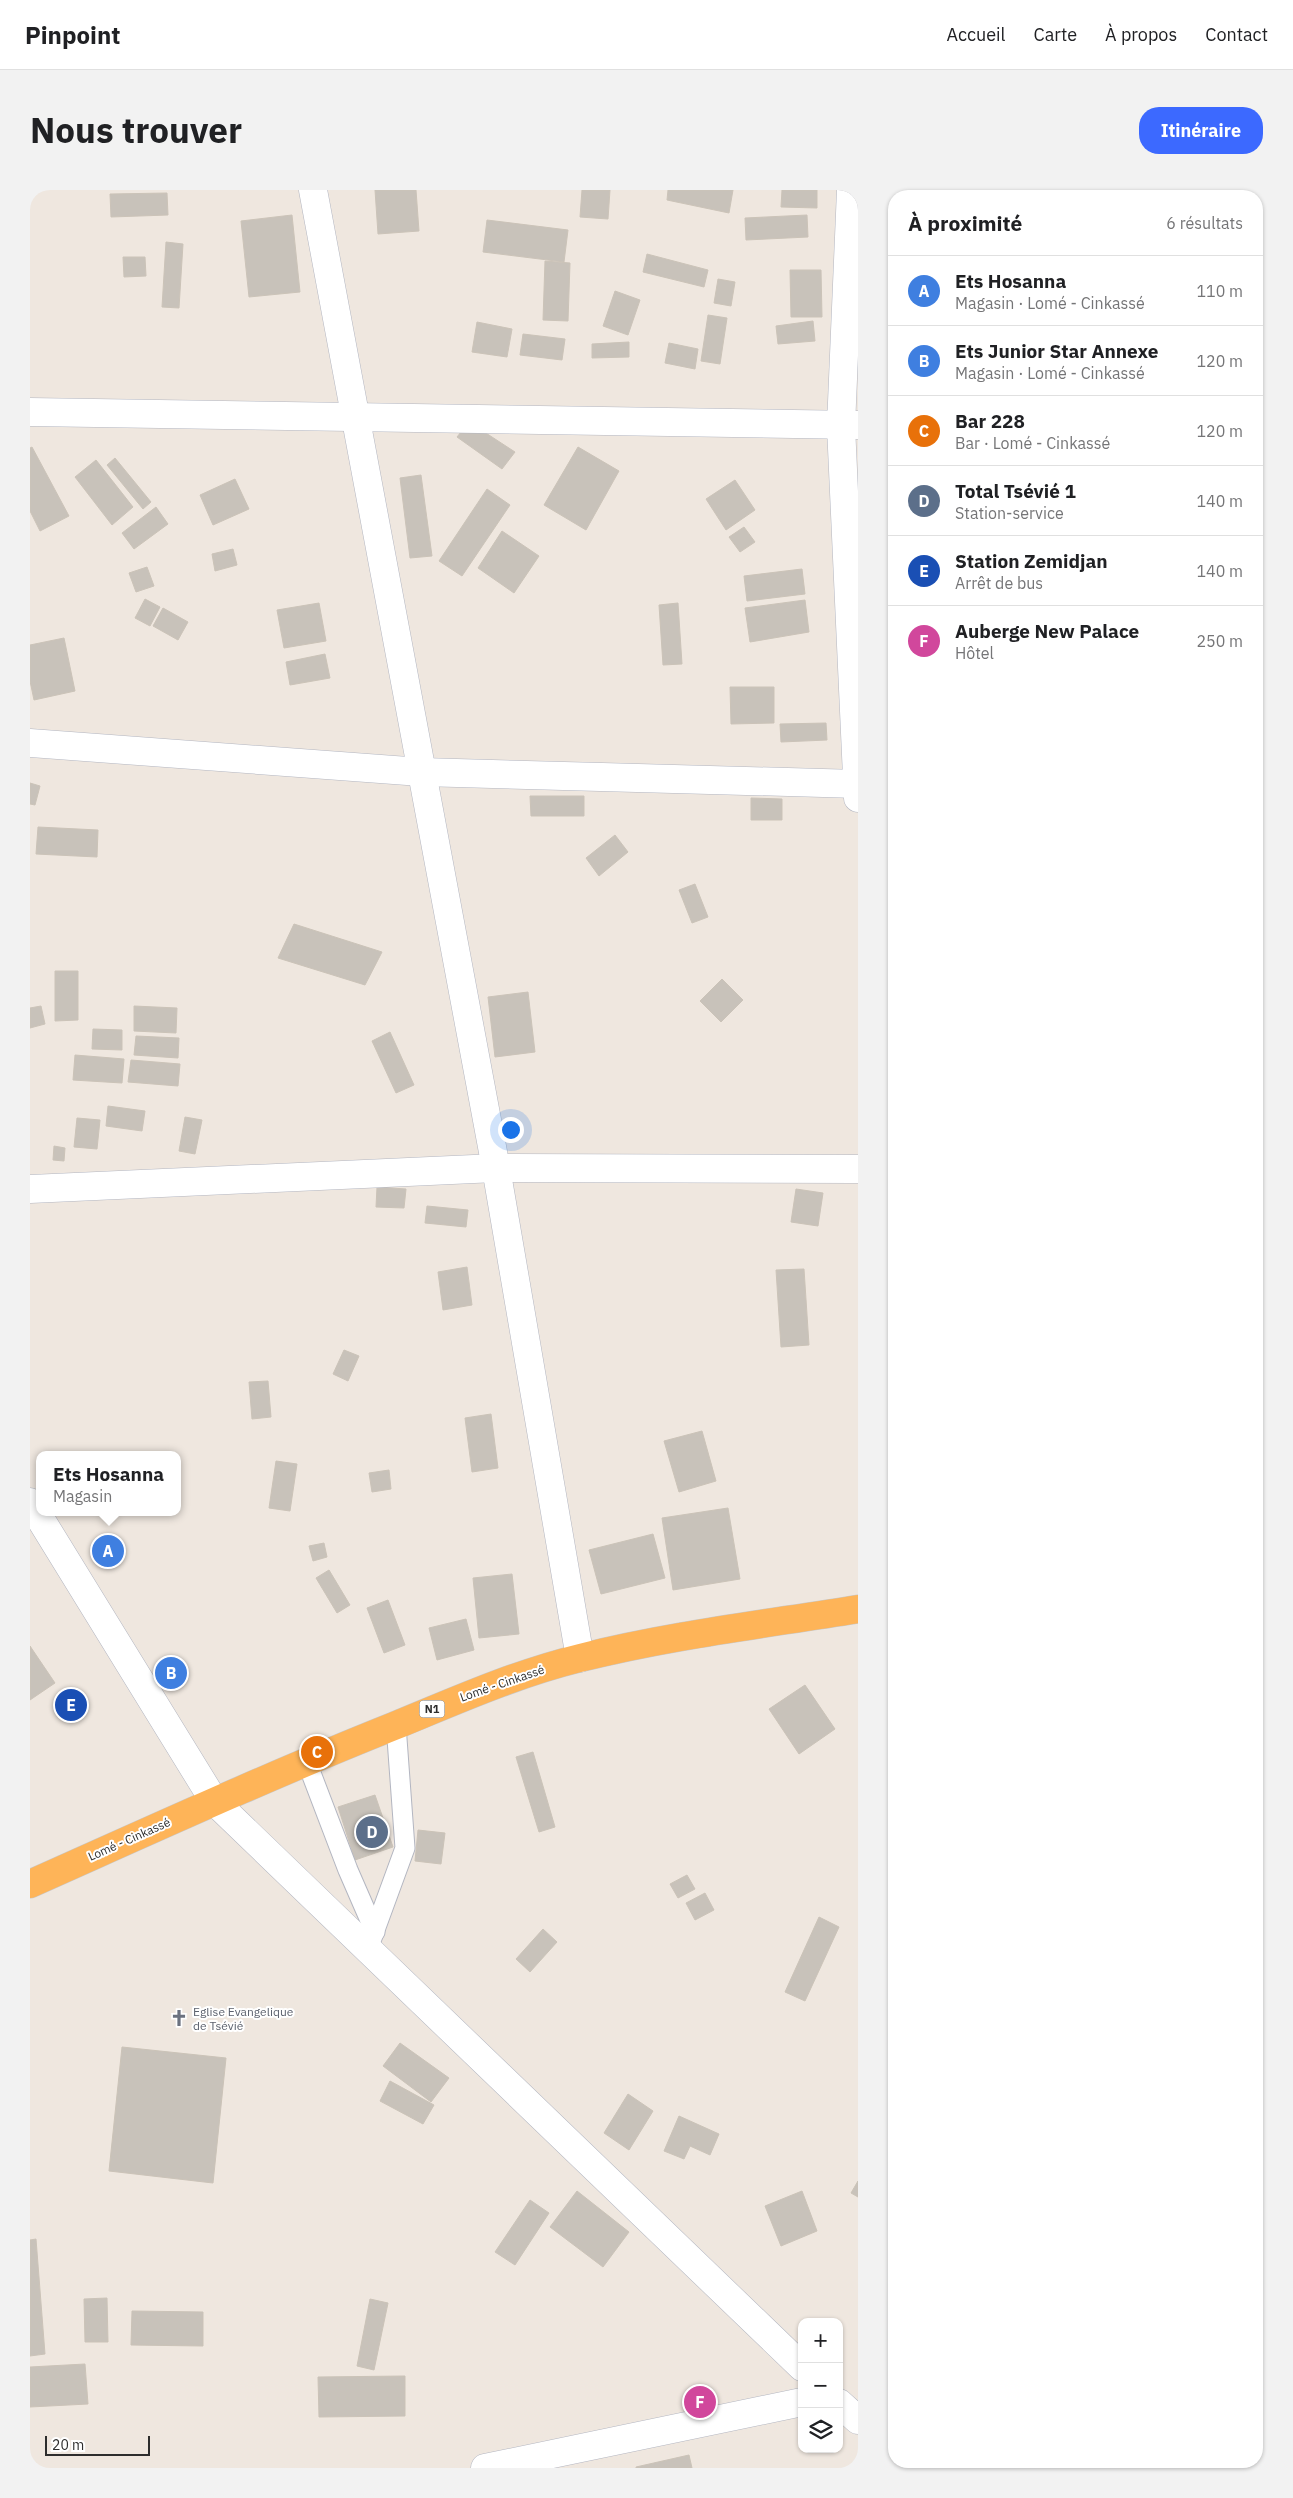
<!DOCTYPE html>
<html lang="fr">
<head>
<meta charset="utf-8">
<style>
  :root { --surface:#fff; --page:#f2f2f2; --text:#202124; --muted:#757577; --line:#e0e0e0; --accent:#3c69ff }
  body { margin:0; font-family:"IBM Plex Sans",sans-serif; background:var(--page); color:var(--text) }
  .controls { position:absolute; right:15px; bottom:15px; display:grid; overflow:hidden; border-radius:10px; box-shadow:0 1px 4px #0004 }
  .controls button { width:45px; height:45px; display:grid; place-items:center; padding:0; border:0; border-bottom:1px solid var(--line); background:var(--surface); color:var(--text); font:25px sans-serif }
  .scale { position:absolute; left:15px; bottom:12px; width:105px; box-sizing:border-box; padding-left:5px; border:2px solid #2d2d2d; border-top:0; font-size:14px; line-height:18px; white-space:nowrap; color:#2d2d2d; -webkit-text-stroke:4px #fff; paint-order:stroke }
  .you { position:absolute; left:480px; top:939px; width:18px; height:18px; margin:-12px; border:4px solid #fff; border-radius:50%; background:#1a73e8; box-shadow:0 0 0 8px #1a73e833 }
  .badge { display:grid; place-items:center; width:32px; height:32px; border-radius:50%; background:var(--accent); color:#fff; font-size:16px; font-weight:700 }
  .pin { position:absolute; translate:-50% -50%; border:2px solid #fff; box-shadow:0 1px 5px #0006 }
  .popup { position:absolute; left:6px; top:1261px; width:145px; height:65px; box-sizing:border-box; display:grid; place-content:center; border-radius:10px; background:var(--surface); filter:drop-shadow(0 1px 4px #0005); font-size:16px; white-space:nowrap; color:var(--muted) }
  .popup b { font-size:19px; color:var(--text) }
  .popup::after { content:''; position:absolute; left:50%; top:100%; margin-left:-10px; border:10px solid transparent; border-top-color:var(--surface) }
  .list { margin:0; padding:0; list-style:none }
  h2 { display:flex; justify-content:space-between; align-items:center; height:65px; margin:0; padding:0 20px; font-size:21px }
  h2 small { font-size:16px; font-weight:400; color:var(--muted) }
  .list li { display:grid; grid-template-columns:32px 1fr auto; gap:15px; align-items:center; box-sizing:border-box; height:70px; padding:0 20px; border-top:1px solid var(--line) }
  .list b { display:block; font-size:19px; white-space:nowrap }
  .list p { margin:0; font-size:16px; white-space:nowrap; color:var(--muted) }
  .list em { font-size:16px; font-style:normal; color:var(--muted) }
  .icon { flex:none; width:28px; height:28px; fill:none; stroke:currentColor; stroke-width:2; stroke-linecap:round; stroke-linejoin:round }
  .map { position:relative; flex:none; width:828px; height:2278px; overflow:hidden; border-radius:20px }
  header { display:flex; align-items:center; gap:30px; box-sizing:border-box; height:70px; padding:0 25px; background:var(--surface); border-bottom:1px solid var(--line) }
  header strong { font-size:24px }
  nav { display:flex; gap:28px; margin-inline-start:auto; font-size:18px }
  .intro { display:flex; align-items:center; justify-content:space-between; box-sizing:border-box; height:120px; padding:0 30px }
  h1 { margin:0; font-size:35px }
  .button { padding:12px 22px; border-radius:20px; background:var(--accent); color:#fff; font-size:18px; font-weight:700 }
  main { display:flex; gap:30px; padding:0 30px }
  aside { flex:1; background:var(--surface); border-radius:20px; box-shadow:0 1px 4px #0004 }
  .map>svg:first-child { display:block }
  .building { fill:#c8c2ba; stroke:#cbc3b8 }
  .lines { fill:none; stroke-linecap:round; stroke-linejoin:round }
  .service-casing { stroke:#b3b6c1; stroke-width:21 }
  .minor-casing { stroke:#b3b6c1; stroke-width:29 }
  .secondary-casing { stroke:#b3b6c1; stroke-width:29 }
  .trunk-casing { stroke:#c8c8c8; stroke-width:29 }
  .service { stroke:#fff; stroke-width:19 }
  .minor { stroke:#fff; stroke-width:28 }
  .secondary { stroke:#fff; stroke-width:28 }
  .trunk { stroke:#feb458; stroke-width:28 }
  .labels { text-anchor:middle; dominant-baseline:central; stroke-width:4; stroke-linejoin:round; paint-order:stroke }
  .shield { fill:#fff; stroke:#6c6c6c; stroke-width:1 }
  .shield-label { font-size:11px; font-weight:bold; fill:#2d2d2d }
  .street-label { font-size:12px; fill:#2d2d2d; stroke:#fff }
  .worship-label { font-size:12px; fill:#5b616d; stroke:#fff; text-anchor:start }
</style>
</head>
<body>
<header>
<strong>Pinpoint</strong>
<nav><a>Accueil</a><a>Carte</a><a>À propos</a><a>Contact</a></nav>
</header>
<div class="intro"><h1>Nous trouver</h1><a class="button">Itinéraire</a></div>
<main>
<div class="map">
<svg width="828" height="2278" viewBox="0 0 828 2278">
  <rect width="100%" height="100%" fill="#efe7df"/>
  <g class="building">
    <path d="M 345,0 L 386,0 L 389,41 L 348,44 Z"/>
    <path d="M 552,0 L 580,0 L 578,29 L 550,27 Z"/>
    <path d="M 638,0 L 703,0 L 699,23 L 637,10 Z"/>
    <path d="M 752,0 L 787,0 L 787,18 L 751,17 Z"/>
    <path d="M 137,3 L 138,25 L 81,27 L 80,4 Z"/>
    <path d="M 262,25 L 270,102 L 219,107 L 211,31 Z"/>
    <path d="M 777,25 L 778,47 L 716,50 L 715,28 Z"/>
    <path d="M 457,30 L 538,40 L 534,72 L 453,62 Z"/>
    <path d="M 136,52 L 153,54 L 149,118 L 132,117 Z"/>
    <path d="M 617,64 L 678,80 L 674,97 L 613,82 Z"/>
    <path d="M 93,67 L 115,67 L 116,86 L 94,87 Z"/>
    <path d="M 515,71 L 540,73 L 538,131 L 513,130 Z"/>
    <path d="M 760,80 L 791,80 L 792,127 L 761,127 Z"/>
    <path d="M 688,89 L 705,92 L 701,116 L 684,113 Z"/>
    <path d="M 585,101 L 610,110 L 598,145 L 573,136 Z"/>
    <path d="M 678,125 L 697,128 L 690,174 L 671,171 Z"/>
    <path d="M 783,131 L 785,151 L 748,154 L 746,136 Z"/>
    <path d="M 447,132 L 482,139 L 477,167 L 442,162 Z"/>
    <path d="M 493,144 L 535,149 L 532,170 L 490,165 Z"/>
    <path d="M 599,152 L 599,167 L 562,168 L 562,154 Z"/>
    <path d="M 639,153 L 668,159 L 665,179 L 635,173 Z"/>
    <path d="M 439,232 L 485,262 L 472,279 L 427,247 Z"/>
    <path d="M 2,257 L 39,326 L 10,341 L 0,321 L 0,258 Z"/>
    <path d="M 548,257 L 589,281 L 556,340 L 514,315 Z"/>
    <path d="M 85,268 L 121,312 L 113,319 L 77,275 Z"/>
    <path d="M 66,270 L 103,317 L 82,335 L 45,287 Z"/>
    <path d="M 391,285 L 402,366 L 380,368 L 370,288 Z"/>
    <path d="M 205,289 L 219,319 L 183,335 L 170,305 Z"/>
    <path d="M 705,290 L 725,320 L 696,340 L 676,309 Z"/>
    <path d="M 457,299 L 480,315 L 432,386 L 409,371 Z"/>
    <path d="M 126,317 L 138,334 L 104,359 L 92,343 Z"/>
    <path d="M 714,337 L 725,352 L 710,362 L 699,347 Z"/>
    <path d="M 472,341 L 509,366 L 484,403 L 448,378 Z"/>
    <path d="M 203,359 L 207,375 L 185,381 L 182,364 Z"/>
    <path d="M 117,377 L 124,396 L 106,402 L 99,383 Z"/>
    <path d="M 772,379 L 775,404 L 717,411 L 714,386 Z"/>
    <path d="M 115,409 L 130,417 L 120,436 L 105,428 Z"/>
    <path d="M 775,410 L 779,442 L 720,452 L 715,418 Z"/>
    <path d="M 289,413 L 296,451 L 254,458 L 247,420 Z"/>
    <path d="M 648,413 L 652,474 L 633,475 L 629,415 Z"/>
    <path d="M 133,418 L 158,432 L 148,450 L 123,436 Z"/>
    <path d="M 34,448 L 45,501 L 4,510 L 0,491 L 0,455 Z"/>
    <path d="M 295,464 L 300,488 L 260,495 L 256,472 Z"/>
    <path d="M 700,497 L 744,497 L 744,533 L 701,534 Z"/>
    <path d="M 796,533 L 797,550 L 751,552 L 750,534 Z"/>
    <path d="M 0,593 L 10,596 L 5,615 L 0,614 Z"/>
    <path d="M 500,606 L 554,606 L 554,626 L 501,626 Z"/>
    <path d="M 721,608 L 752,609 L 752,630 L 721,630 Z"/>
    <path d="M 8,637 L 68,640 L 67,667 L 6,664 Z"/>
    <path d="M 585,645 L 598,662 L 569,686 L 556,668 Z"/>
    <path d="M 665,694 L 678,727 L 662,733 L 649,700 Z"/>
    <path d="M 264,734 L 352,762 L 335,795 L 248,768 Z"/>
    <path d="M 25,781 L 48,781 L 48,830 L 25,831 Z"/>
    <path d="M 692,789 L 713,810 L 691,832 L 670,811 Z"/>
    <path d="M 498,802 L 505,862 L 465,867 L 458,807 Z"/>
    <path d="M 11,816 L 15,834 L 0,838 L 0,818 Z"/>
    <path d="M 104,816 L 147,818 L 146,843 L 104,841 Z"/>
    <path d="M 63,839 L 92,840 L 92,860 L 62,859 Z"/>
    <path d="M 360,842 L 384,895 L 366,903 L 342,851 Z"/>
    <path d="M 106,846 L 149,848 L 148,868 L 104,865 Z"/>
    <path d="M 45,865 L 94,869 L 92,893 L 43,890 Z"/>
    <path d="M 101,870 L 150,874 L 148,896 L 98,892 Z"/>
    <path d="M 78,916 L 115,921 L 112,941 L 76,936 Z"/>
    <path d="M 155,927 L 172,930 L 165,964 L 149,961 Z"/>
    <path d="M 47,928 L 70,930 L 67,959 L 44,957 Z"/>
    <path d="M 24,956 L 35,958 L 34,971 L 23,970 Z"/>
    <path d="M 347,997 L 376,999 L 374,1018 L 346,1017 Z"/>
    <path d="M 766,999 L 793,1003 L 788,1036 L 761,1032 Z"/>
    <path d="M 397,1016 L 438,1020 L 436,1037 L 395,1033 Z"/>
    <path d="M 437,1077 L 442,1115 L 413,1120 L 408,1082 Z"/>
    <path d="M 774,1079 L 779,1155 L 751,1157 L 746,1080 Z"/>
    <path d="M 314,1160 L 329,1166 L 318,1191 L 303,1184 Z"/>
    <path d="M 238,1191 L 241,1227 L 222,1229 L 219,1192 Z"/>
    <path d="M 461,1224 L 468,1278 L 442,1282 L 435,1228 Z"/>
    <path d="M 672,1241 L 686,1291 L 649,1302 L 634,1251 Z"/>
    <path d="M 246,1271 L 267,1274 L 260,1321 L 239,1318 Z"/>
    <path d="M 359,1280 L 361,1299 L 342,1302 L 339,1283 Z"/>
    <path d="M 698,1318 L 710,1389 L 643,1400 L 632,1328 Z"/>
    <path d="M 623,1344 L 635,1388 L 571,1404 L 559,1360 Z"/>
    <path d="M 294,1353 L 297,1367 L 283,1371 L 279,1356 Z"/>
    <path d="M 299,1380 L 320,1415 L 307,1423 L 286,1388 Z"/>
    <path d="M 482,1384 L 489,1444 L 449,1448 L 443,1388 Z"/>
    <path d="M 358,1410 L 375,1455 L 354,1463 L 337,1418 Z"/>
    <path d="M 436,1429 L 444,1460 L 407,1470 L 399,1438 Z"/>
    <path d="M 0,1456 L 25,1493 L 0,1510 Z"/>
    <path d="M 775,1495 L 805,1539 L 769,1564 L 739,1519 Z"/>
    <path d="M 503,1562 L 525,1637 L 509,1642 L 486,1567 Z"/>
    <path d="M 345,1605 L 363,1657 L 325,1670 L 308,1617 Z"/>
    <path d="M 388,1640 L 415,1643 L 411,1674 L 385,1671 Z"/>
    <path d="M 657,1685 L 665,1699 L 648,1708 L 640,1694 Z"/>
    <path d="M 675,1703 L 684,1720 L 665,1730 L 656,1713 Z"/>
    <path d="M 789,1727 L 809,1737 L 775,1811 L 755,1802 Z"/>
    <path d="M 513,1739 L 527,1752 L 500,1782 L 486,1769 Z"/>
    <path d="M 370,1853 L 419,1888 L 401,1912 L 353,1876 Z"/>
    <path d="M 92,1857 L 196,1868 L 183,1993 L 79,1981 Z"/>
    <path d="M 360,1891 L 404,1915 L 393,1934 L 350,1911 Z"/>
    <path d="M 598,1904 L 623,1921 L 599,1960 L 574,1943 Z"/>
    <path d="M 649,1926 L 689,1944 L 680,1965 L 660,1956 L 654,1969 L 634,1961 Z"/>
    <path d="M 828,1991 L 828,2007 L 821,2003 Z"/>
    <path d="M 547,2001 L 599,2042 L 573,2077 L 520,2037 Z"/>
    <path d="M 772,2001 L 787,2041 L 751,2056 L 735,2016 Z"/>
    <path d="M 500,2010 L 519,2023 L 485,2075 L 465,2062 Z"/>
    <path d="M 6,2049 L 15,2164 L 0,2166 L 0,2050 Z"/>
    <path d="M 77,2108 L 78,2152 L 55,2152 L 54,2109 Z"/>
    <path d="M 340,2109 L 358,2113 L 344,2180 L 327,2176 Z"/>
    <path d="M 102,2121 L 173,2122 L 173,2156 L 101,2155 Z"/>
    <path d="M 55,2174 L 58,2214 L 0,2217 L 0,2177 Z"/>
    <path d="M 375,2186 L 375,2226 L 289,2227 L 288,2187 Z"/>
    <path d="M 659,2265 L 662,2278 L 606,2278 L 606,2277 Z"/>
  </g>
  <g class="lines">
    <g class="service-casing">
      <g id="service">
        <path d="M 276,1570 L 318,1680 L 345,1742"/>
        <path d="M 338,1759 L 375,1658 L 366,1535"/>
      </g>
    </g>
    <g class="minor-casing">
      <g id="minor">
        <path d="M 283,0 L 466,978 L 550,1468"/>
        <path d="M 821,0 L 811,236 L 828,608"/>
        <path d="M 0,222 L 828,235"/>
        <path d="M 0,553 L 391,582 L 828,594"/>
        <path d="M 0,999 L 466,978 L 828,979"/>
        <path d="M 184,1611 L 772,2177"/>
        <path d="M 809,2213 L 828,2230"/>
        <path d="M 455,2278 L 772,2212"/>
      </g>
    </g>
    <g class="secondary-casing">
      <path id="secondary" d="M 0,1312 L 184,1611"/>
    </g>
    <g class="trunk-casing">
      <path id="trunk" d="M 0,1694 C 121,1640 241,1585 364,1536 C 425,1511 485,1484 550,1468 C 641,1445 736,1434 828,1419"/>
    </g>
    <use href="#service" class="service"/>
    <use href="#minor" class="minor"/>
    <use href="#secondary" class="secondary"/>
    <use href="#trunk" class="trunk"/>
  </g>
  <defs>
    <g id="church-bare" transform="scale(1.35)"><path d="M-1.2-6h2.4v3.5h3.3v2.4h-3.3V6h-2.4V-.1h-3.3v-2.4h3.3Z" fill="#6b7280" stroke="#fff" stroke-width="2.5" paint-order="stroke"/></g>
  </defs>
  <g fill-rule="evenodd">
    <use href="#church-bare" x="149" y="1828"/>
  </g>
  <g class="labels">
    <rect class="shield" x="389.5" y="1510.5" width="25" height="17" rx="4"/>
    <g class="shield-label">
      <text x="402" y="1519">N1</text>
    </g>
    <g class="street-label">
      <text transform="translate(472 1493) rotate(-19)">Lomé - Cinkassé</text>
      <text transform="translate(99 1649) rotate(-24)">Lomé - Cinkassé</text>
    </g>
    <g class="worship-label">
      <text x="163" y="1821">Eglise Evangelique<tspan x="163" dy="14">de Tsévié</tspan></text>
    </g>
  </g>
</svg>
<div class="controls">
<button>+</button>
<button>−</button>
<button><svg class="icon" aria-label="layers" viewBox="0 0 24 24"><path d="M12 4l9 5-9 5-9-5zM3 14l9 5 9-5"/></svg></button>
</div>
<div class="scale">20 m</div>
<div class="you"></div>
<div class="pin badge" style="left:78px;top:1361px;background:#3f7fe0">A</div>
<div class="popup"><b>Ets Hosanna</b>Magasin</div>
<div class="pin badge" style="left:141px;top:1483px;background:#3f7fe0">B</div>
<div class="pin badge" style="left:287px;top:1562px;background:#e8710a">C</div>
<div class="pin badge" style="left:342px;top:1642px;background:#5c6f8a">D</div>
<div class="pin badge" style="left:41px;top:1515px;background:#1a4fb4">E</div>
<div class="pin badge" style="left:670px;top:2212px;background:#d1479c">F</div>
</div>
<aside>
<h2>À proximité<small>6 résultats</small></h2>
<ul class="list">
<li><span class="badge" style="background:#3f7fe0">A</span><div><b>Ets Hosanna</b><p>Magasin · Lomé - Cinkassé</p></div><em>110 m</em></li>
<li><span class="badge" style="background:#3f7fe0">B</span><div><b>Ets Junior Star Annexe</b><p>Magasin · Lomé - Cinkassé</p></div><em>120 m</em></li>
<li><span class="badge" style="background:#e8710a">C</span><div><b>Bar 228</b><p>Bar · Lomé - Cinkassé</p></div><em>120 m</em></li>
<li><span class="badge" style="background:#5c6f8a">D</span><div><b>Total Tsévié 1</b><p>Station-service</p></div><em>140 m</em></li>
<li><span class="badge" style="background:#1a4fb4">E</span><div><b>Station Zemidjan</b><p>Arrêt de bus</p></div><em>140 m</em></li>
<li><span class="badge" style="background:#d1479c">F</span><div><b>Auberge New Palace</b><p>Hôtel</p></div><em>250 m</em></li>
</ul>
</aside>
</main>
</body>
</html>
